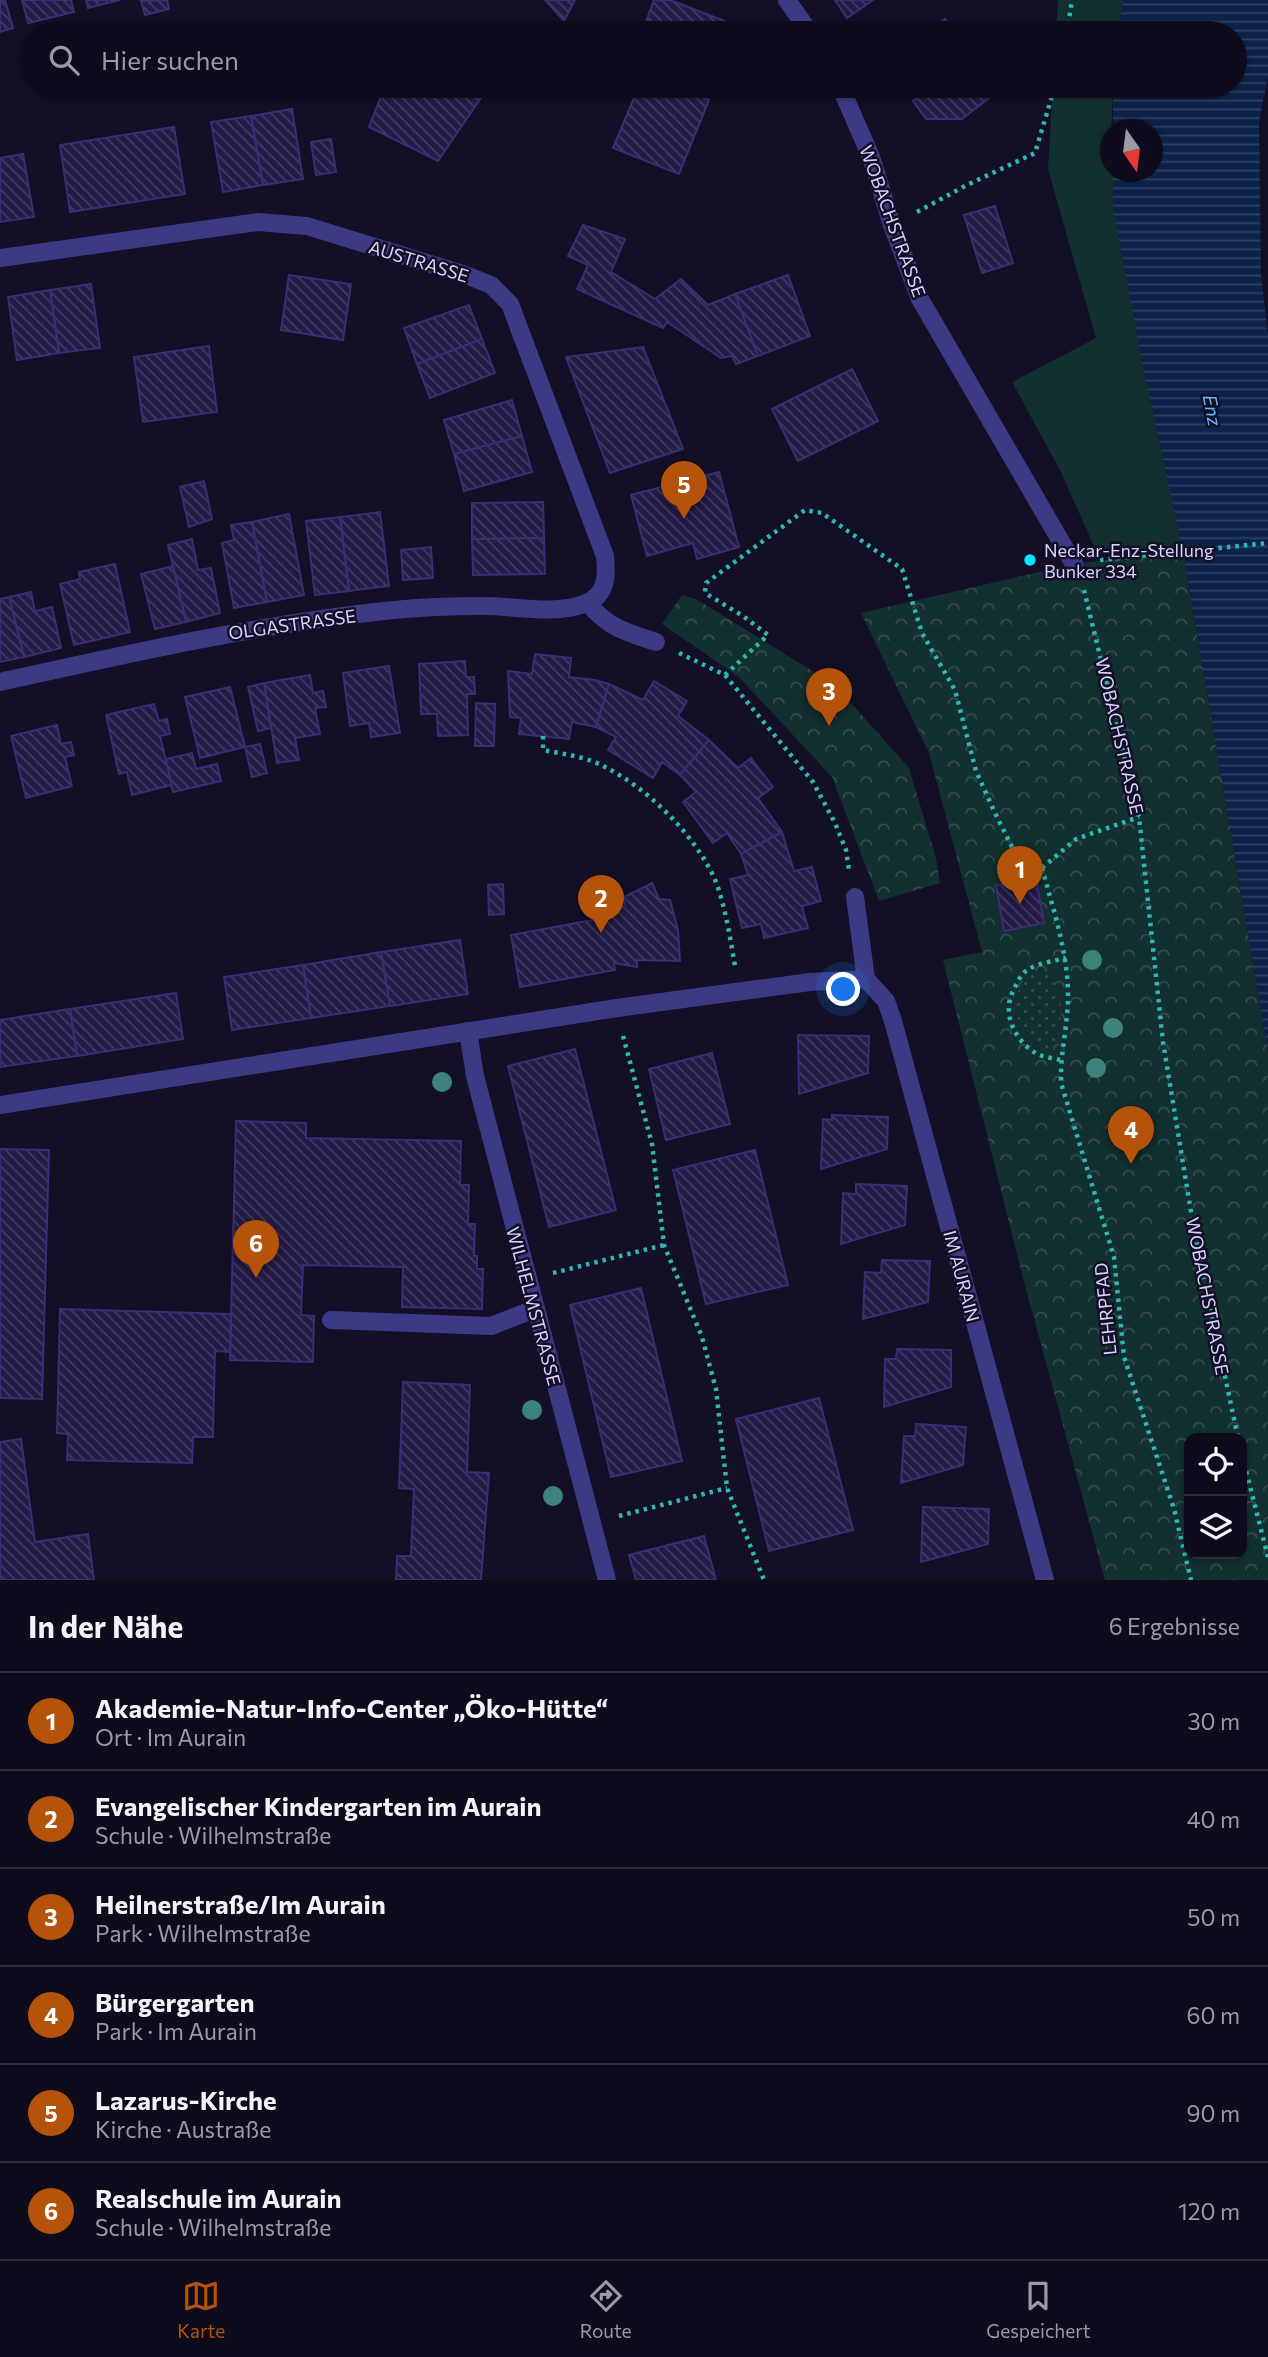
<!DOCTYPE html>
<html lang="de">
<head>
<meta charset="utf-8">
<style>
  :root { --surface:#0e0b1c; --page:#1c1929; --text:#f1f3f6; --muted:#9b9ba3; --line:#2e2b3b; --accent:#b45309 }
  body { margin:0; font-family:Commissioner,sans-serif; background:var(--page); color:var(--text) }
  .controls { position:absolute; right:21px; bottom:21px; display:grid; overflow:hidden; border-radius:14px; box-shadow:0 2px 5px #0004 }
  .controls button { width:63px; height:63px; display:grid; place-items:center; padding:0; border:0; border-bottom:2px solid var(--line); background:var(--surface); color:var(--text); font:35px sans-serif }
  .compass { position:absolute; left:1100px; top:119px; width:63px; height:63px; border-radius:50%; background:var(--surface); box-shadow:0 2px 5px #0004; rotate:166deg }
  .you { position:absolute; left:844px; top:990px; width:24px; height:24px; margin:-18px; border:5px solid #fff; border-radius:50%; background:#1a73e8; box-shadow:0 0 0 10px #1a73e833 }
  .badge { display:grid; place-items:center; width:46px; height:46px; border-radius:50%; background:var(--accent); color:#fff; font-size:23px; font-weight:700 }
  .pin { position:absolute; translate:-50% -58px; filter:drop-shadow(0 2px 4px #0008) }
  .pin::after { content:''; position:absolute; top:37px; width:24px; height:21px; background:inherit; clip-path:polygon(0 0,100% 0,50% 100%) }
  .list { margin:0; padding:0; list-style:none }
  h2 { display:flex; justify-content:space-between; align-items:center; height:91px; margin:0; padding:0 28px; font-size:30px }
  h2 small { font-size:23px; font-weight:400; color:var(--muted) }
  .list li { display:grid; grid-template-columns:46px 1fr auto; gap:21px; align-items:center; box-sizing:border-box; height:98px; padding:0 28px; border-top:2px solid var(--line) }
  .list b { display:block; font-size:26px; white-space:nowrap }
  .list p { margin:0; font-size:23px; white-space:nowrap; color:var(--muted) }
  .list em { font-size:23px; font-style:normal; color:var(--muted) }
  .icon { flex:none; width:38px; height:38px; fill:none; stroke:currentColor; stroke-width:2; stroke-linecap:round; stroke-linejoin:round }
  .map { position:relative; flex:none; width:1268px; height:1580px; overflow:hidden }
  .search { position:absolute; background:var(--surface); box-shadow:0 2px 5px #0004; left:21px; right:21px; top:21px; height:77px; display:flex; align-items:center; gap:18px; box-sizing:border-box; padding:0 24px; border-radius:38px; color:var(--muted); font-size:26px }
  .sheet { height:679px; background:var(--surface) }
  nav { display:flex; justify-content:space-around; align-items:center; box-sizing:border-box; height:98px; border-top:2px solid var(--line); background:var(--surface); font-size:19px; color:var(--muted) }
  nav a { display:grid; justify-items:center; gap:4px }
  nav .on { color:var(--accent) }
  .map>svg:first-child { display:block }
  .grass { fill:#12302f }
  .park { fill:url(#park-crowns); fill-rule:evenodd }
  .garden { fill:url(#garden-dots) }
  .water { fill:url(#water-rules) }
  .building { fill:url(#building-back-hatch); stroke:#3b2d73; stroke-width:2 }
  .lines { fill:none; stroke-linecap:round; stroke-linejoin:round }
  .path { stroke:#2fb8b0; stroke-width:4.5; stroke-dasharray:3.5 5; stroke-linecap:butt }
  .service { stroke:#3d3a85; stroke-width:18 }
  .minor { stroke:#3d3a85; stroke-width:18 }
  .tree { fill:#3d827b }
  .poi-dot { fill:#00e5ff; stroke:#130f26; stroke-width:2.5 }
  .labels { text-anchor:middle; dominant-baseline:central; stroke-width:5; stroke-linejoin:round; paint-order:stroke }
  .street-label { font-size:18px; fill:#d9d4ff; stroke:#130f26 }
  .poi-label { font-size:18px; fill:#d9d4ff; stroke:#130f26; text-anchor:start }
  .water-label { font-size:19px; font-style:italic; fill:#62b6ff; stroke:#130f26 }
</style>
</head>
<body>
<div class="map">
<svg width="1268" height="1580" viewBox="0 0 1268 1580">
  <defs>
    <pattern id="park-crowns" width="20" height="18" patternUnits="userSpaceOnUse" patternTransform="scale(1.75)"><rect width="20" height="18" fill="#12302f"/><path d="M2 6a3 3 0 1 1 6 0M12 15a3 3 0 1 1 6 0" fill="none" stroke="#344d4e"/></pattern>
    <pattern id="garden-dots" width="8" height="8" patternUnits="userSpaceOnUse" patternTransform="scale(1.75)"><rect width="8" height="8" fill="#12302f"/><path d="M2 2h.1M6 6h.1" fill="none" stroke="#344d4e" stroke-width="1.8" stroke-linecap="round"/></pattern>
    <pattern id="water-rules" width="6" height="5" patternUnits="userSpaceOnUse" patternTransform="scale(1.75)"><rect width="6" height="5" fill="#0c2248"/><path d="M0 2.5h6" fill="none" stroke="#2f4163"/></pattern>
    <pattern id="building-back-hatch" width="6" height="6" patternUnits="userSpaceOnUse" patternTransform="scale(1.75)"><rect width="6" height="6" fill="#241b47"/><path d="M-1 5l2 2M0 0l6 6M5-1l2 2" fill="none" stroke="#433b63"/></pattern>
  </defs>
  <rect width="100%" height="100%" fill="#130f26"/>
  <g class="grass">
    <path d="M 1058,0 L 1124,0 L 1117,33 L 1056,33 Z"/>
    <path d="M 1053,86 L 1113,86 L 1110,172 L 1113,172 L 1183,551 L 1097,553 L 1061,472 L 1012,382 L 1096,338 L 1048,169 Z"/>
  </g>
  <g class="park">
    <path d="M 1183,551 L 1268,1051 L 1268,1580 L 1105,1580 L 1023,1278 L 943,960 L 982,952 L 929,753 L 861,613 L 1074,564 ZM 1189,1438 L 1242,1438 L 1242,1554 L 1189,1554 Z"/>
    <path d="M 682,595 L 696,599 L 835,685 L 909,768 L 936,858 L 940,883 L 879,901 L 832,777 L 739,677 L 662,624 Z"/>
  </g>
  <path class="garden" d="M 1034,972 L 1044,972 C 1066,989 1064,1025 1052,1048 L 1042,1050 C 1015,1040 1005,986 1034,972 Z"/>
  <path class="water" d="M 1124,0 L 1268,0 L 1268,75 L 1259,122 L 1261,275 L 1268,336 L 1268,1051 L 1183,551 L 1144,372 L 1113,208 L 1113,172 L 1152,172 L 1152,130 L 1113,129 L 1113,86 L 1235,86 L 1235,33 L 1117,33 Z"/>
  <g class="building">
    <path d="M 0,0 L 5,0 L 13,28 L 0,32 Z"/>
    <path d="M 22,0 L 71,0 L 74,12 L 28,23 Z"/>
    <path d="M 86,0 L 120,0 L 88,8 Z"/>
    <path d="M 167,0 L 169,9 L 145,15 L 141,1 Z"/>
    <path d="M 545,0 L 575,0 L 564,21 Z"/>
    <path d="M 654,0 L 670,0 L 725,21 L 720,33 L 642,33 Z"/>
    <path d="M 835,0 L 873,0 L 847,18 Z"/>
    <path d="M 945,19 L 956,33 L 926,33 Z"/>
    <path d="M 423,22 L 444,26 L 444,33 L 420,33 Z"/>
    <path d="M 385,86 L 489,86 L 438,161 L 369,127 Z"/>
    <path d="M 639,86 L 674,86 L 709,100 L 679,174 L 613,148 Z"/>
    <path d="M 934,86 L 988,86 L 994,94 L 962,119 L 926,119 L 913,101 Z"/>
    <path d="M 292,109 L 303,179 L 263,185 L 251,116 Z"/>
    <path d="M 251,116 L 263,185 L 223,192 L 211,122 Z"/>
    <path d="M 174,127 L 185,194 L 70,212 L 60,145 Z"/>
    <path d="M 331,139 L 336,172 L 316,175 L 311,142 Z"/>
    <path d="M 23,154 L 34,217 L 0,222 L 0,158 Z"/>
    <path d="M 995,206 L 1013,263 L 982,273 L 964,215 Z"/>
    <path d="M 583,225 L 625,239 L 611,272 L 655,299 L 681,279 L 708,305 L 735,294 L 758,356 L 736,364 L 732,356 L 721,358 L 667,322 L 663,328 L 577,289 L 588,265 L 568,256 Z"/>
    <path d="M 289,275 L 351,284 L 343,340 L 281,330 Z"/>
    <path d="M 788,275 L 810,336 L 758,356 L 735,294 Z"/>
    <path d="M 91,284 L 100,348 L 59,353 L 50,290 Z"/>
    <path d="M 50,290 L 59,353 L 17,360 L 8,297 Z"/>
    <path d="M 469,305 L 482,339 L 417,364 L 404,328 Z"/>
    <path d="M 482,339 L 495,373 L 430,398 L 417,364 Z"/>
    <path d="M 209,346 L 217,412 L 143,422 L 134,357 Z"/>
    <path d="M 643,347 L 683,449 L 610,473 L 566,357 Z"/>
    <path d="M 852,369 L 878,421 L 798,461 L 772,409 Z"/>
    <path d="M 512,400 L 522,436 L 454,454 L 444,420 Z"/>
    <path d="M 522,436 L 532,472 L 464,491 L 454,454 Z"/>
    <path d="M 719,472 L 739,547 L 697,559 L 693,543 L 647,556 L 631,495 Z"/>
    <path d="M 204,481 L 212,519 L 189,527 L 180,487 Z"/>
    <path d="M 543,502 L 544,538 L 472,539 L 472,503 Z"/>
    <path d="M 380,512 L 389,586 L 349,591 L 340,517 Z"/>
    <path d="M 289,514 L 304,595 L 267,602 L 252,522 Z"/>
    <path d="M 340,517 L 349,591 L 315,595 L 306,521 Z"/>
    <path d="M 252,522 L 267,602 L 234,608 L 222,543 L 234,540 L 231,525 Z"/>
    <path d="M 544,538 L 545,574 L 473,575 L 472,539 Z"/>
    <path d="M 192,539 L 198,570 L 211,568 L 220,613 L 186,622 L 168,545 Z"/>
    <path d="M 431,547 L 433,578 L 403,580 L 401,550 Z"/>
    <path d="M 115,564 L 130,632 L 74,645 L 60,584 L 80,579 L 79,572 Z"/>
    <path d="M 173,566 L 186,622 L 155,629 L 141,574 Z"/>
    <path d="M 31,592 L 35,611 L 52,607 L 61,648 L 24,657 L 9,597 Z"/>
    <path d="M 9,597 L 24,657 L 0,662 L 0,599 Z"/>
    <path d="M 535,654 L 571,658 L 569,677 L 595,680 L 609,684 L 596,727 L 572,722 L 569,739 L 519,734 L 521,718 L 510,717 L 508,671 L 532,674 Z"/>
    <path d="M 465,661 L 466,677 L 474,677 L 475,694 L 467,694 L 468,735 L 438,736 L 437,714 L 421,714 L 419,664 Z"/>
    <path d="M 389,666 L 400,733 L 371,737 L 369,723 L 350,726 L 343,673 Z"/>
    <path d="M 310,675 L 313,693 L 323,691 L 326,707 L 315,708 L 320,734 L 295,738 L 299,760 L 277,763 L 264,683 Z"/>
    <path d="M 654,681 L 687,701 L 678,716 L 709,740 L 680,775 L 662,762 L 653,778 L 608,750 L 616,737 L 596,727 L 609,684 L 643,700 Z"/>
    <path d="M 264,683 L 271,728 L 258,731 L 248,687 Z"/>
    <path d="M 230,687 L 245,747 L 200,758 L 185,697 Z"/>
    <path d="M 476,703 L 495,704 L 494,746 L 475,746 Z"/>
    <path d="M 154,704 L 159,721 L 167,719 L 170,734 L 160,736 L 172,785 L 132,795 L 127,772 L 119,774 L 106,715 Z"/>
    <path d="M 57,725 L 61,744 L 71,742 L 74,755 L 65,757 L 72,786 L 26,798 L 11,736 Z"/>
    <path d="M 709,740 L 738,768 L 751,758 L 773,787 L 758,798 L 782,832 L 741,854 L 727,833 L 713,843 L 683,802 L 696,792 L 680,775 Z"/>
    <path d="M 260,744 L 267,773 L 252,777 L 245,747 Z"/>
    <path d="M 192,753 L 196,769 L 217,764 L 221,781 L 173,792 L 166,759 Z"/>
    <path d="M 782,832 L 794,871 L 812,867 L 821,901 L 802,906 L 808,928 L 764,938 L 761,924 L 742,928 L 730,879 L 748,875 L 741,854 Z"/>
    <path d="M 1036,878 L 1044,923 L 1004,931 L 996,885 Z"/>
    <path d="M 652,883 L 659,899 L 670,900 L 678,930 L 680,961 L 637,960 L 637,967 L 614,963 L 615,970 L 520,987 L 511,935 L 603,918 L 625,906 L 624,897 Z"/>
    <path d="M 503,884 L 504,914 L 489,915 L 488,885 Z"/>
    <path d="M 460,940 L 468,994 L 390,1006 L 381,952 Z"/>
    <path d="M 381,952 L 390,1006 L 311,1018 L 303,965 Z"/>
    <path d="M 303,965 L 311,1018 L 232,1030 L 224,977 Z"/>
    <path d="M 176,993 L 183,1039 L 77,1056 L 70,1009 Z"/>
    <path d="M 70,1009 L 77,1056 L 0,1067 L 0,1020 Z"/>
    <path d="M 798,1035 L 869,1036 L 868,1073 L 799,1094 Z"/>
    <path d="M 575,1049 L 616,1210 L 549,1227 L 508,1066 Z"/>
    <path d="M 712,1053 L 730,1124 L 666,1140 L 649,1069 Z"/>
    <path d="M 832,1115 L 888,1117 L 887,1149 L 821,1169 L 823,1119 L 832,1120 Z"/>
    <path d="M 236,1121 L 306,1123 L 306,1138 L 461,1141 L 460,1185 L 469,1185 L 468,1224 L 475,1224 L 474,1256 L 477,1256 L 477,1269 L 483,1269 L 482,1309 L 402,1307 L 403,1267 L 303,1265 L 301,1315 L 314,1316 L 313,1362 L 230,1360 Z"/>
    <path d="M 0,1149 L 49,1150 L 42,1399 L 0,1398 Z"/>
    <path d="M 755,1150 L 788,1285 L 706,1304 L 673,1170 Z"/>
    <path d="M 856,1184 L 907,1186 L 905,1225 L 841,1244 L 843,1193 L 856,1194 Z"/>
    <path d="M 882,1260 L 930,1261 L 928,1302 L 863,1319 L 865,1272 L 881,1273 Z"/>
    <path d="M 641,1288 L 682,1461 L 611,1477 L 570,1305 Z"/>
    <path d="M 60,1309 L 231,1314 L 230,1352 L 215,1351 L 213,1437 L 193,1437 L 192,1463 L 67,1460 L 68,1434 L 57,1433 Z"/>
    <path d="M 897,1349 L 951,1350 L 951,1387 L 884,1407 L 885,1359 L 896,1359 Z"/>
    <path d="M 403,1382 L 470,1385 L 467,1472 L 489,1473 L 481,1580 L 396,1580 L 397,1556 L 411,1556 L 414,1489 L 399,1488 Z"/>
    <path d="M 819,1398 L 853,1530 L 769,1551 L 736,1419 Z"/>
    <path d="M 916,1424 L 966,1427 L 963,1465 L 901,1483 L 904,1436 L 915,1436 Z"/>
    <path d="M 21,1439 L 35,1542 L 88,1534 L 94,1580 L 0,1580 L 0,1442 Z"/>
    <path d="M 923,1507 L 989,1509 L 988,1544 L 921,1562 Z"/>
    <path d="M 704,1536 L 716,1580 L 636,1580 L 629,1555 Z"/>
  </g>
  <g class="lines">
    <g class="path">
      <path d="M 1067,33 L 1072,0"/>
      <path d="M 917,212 L 967,185 L 1035,153 L 1055,86"/>
      <path d="M 1100,560 L 1268,543"/>
      <path d="M 1084,590 L 1139,817 L 1163,1042 L 1194,1230 L 1238,1438"/>
      <path d="M 679,653 L 725,675 L 813,782 L 835,823 L 846,850 L 849,870"/>
      <path d="M 725,675 L 768,635 L 743,616 L 705,593 L 706,583 L 805,510 L 822,513 L 902,569 L 922,633 L 955,690 L 976,771 L 994,811 L 1014,851 L 1042,868"/>
      <path d="M 543,736 L 543,750 C 564,754 587,757 605,767 C 649,789 697,837 716,882 C 726,909 730,938 735,966"/>
      <path d="M 1042,868 C 1054,912 1069,956 1068,1001 C 1067,1029 1060,1055 1061,1083 L 1114,1257 L 1124,1357 L 1174,1509 L 1191,1580"/>
      <path d="M 1042,868 L 1076,839 L 1139,817"/>
      <path d="M 623,1036 L 652,1144 L 664,1245 L 702,1337 L 716,1389 L 727,1488 L 764,1580"/>
      <path d="M 1060,1060 C 1052,1058 1041,1057 1034,1052 C 1014,1039 1002,1013 1013,991 C 1017,983 1021,973 1029,969 C 1039,963 1054,961 1066,958"/>
      <path d="M 553,1273 L 664,1245"/>
      <path d="M 1242,1455 L 1268,1557"/>
      <path d="M 619,1516 L 727,1488"/>
    </g>
    <g class="service">
      <path d="M 588,603 C 608,628 626,632 656,642"/>
      <path d="M 855,897 L 866,979"/>
      <path d="M 331,1320 L 491,1326 L 535,1309"/>
    </g>
    <g class="minor">
      <path d="M 787,0 L 810,33"/>
      <path d="M 840,86 L 871,157 L 892,225 L 920,299 L 1074,564"/>
      <path d="M 0,258 L 258,222 L 307,226 L 466,275 L 491,285 L 510,304 L 605,556 C 607,576 607,596 584,604 C 554,615 515,606 483,606 C 453,606 423,607 393,610 C 260,624 131,653 0,682"/>
      <path d="M 468,1031 L 475,1076 L 607,1580"/>
      <path d="M 0,1105 L 617,1008 L 810,982 L 866,979 L 886,1001 L 893,1021 L 1045,1580"/>
    </g>
  </g>
  <g class="tree">
    <circle cx="1092" cy="960" r="10"/>
    <circle cx="1113" cy="1028" r="10"/>
    <circle cx="1096" cy="1068" r="10"/>
    <circle cx="442" cy="1082" r="10"/>
    <circle cx="532" cy="1410" r="10"/>
    <circle cx="553" cy="1496" r="10"/>
  </g>
  <circle class="poi-dot" cx="1030" cy="560" r="7"/>
  <g class="labels">
    <g class="street-label">
      <text transform="translate(893 221) rotate(70)">WOBACHSTRASSE</text>
      <text transform="translate(419 261) rotate(17)">AUSTRASSE</text>
      <text transform="translate(292 624) rotate(-8)">OLGASTRASSE</text>
      <text transform="translate(1120 736) rotate(77)">WOBACHSTRASSE</text>
      <text transform="translate(962 1276) rotate(75)">IM AURAIN</text>
      <text transform="translate(1208 1296) rotate(79)">WOBACHSTRASSE</text>
      <text transform="translate(534 1306) rotate(75)">WILHELMSTRASSE</text>
      <text transform="translate(1105 1309) rotate(-96)">LEHRPFAD</text>
    </g>
    <g class="poi-label">
      <text x="1044" y="550">Neckar-Enz-Stellung<tspan x="1044" dy="21">Bunker 334</tspan></text>
    </g>
    <g class="water-label">
      <text transform="translate(1213 410) rotate(79)">Enz</text>
    </g>
  </g>
</svg>
<div class="controls">
<button><svg class="icon" aria-label="locate" viewBox="0 0 24 24"><circle cx="12" cy="12" r="6"/><path d="M12 2v4M12 18v4M2 12h4M18 12h4"/></svg></button>
<button><svg class="icon" aria-label="layers" viewBox="0 0 24 24"><path d="M12 4l9 5-9 5-9-5zM3 14l9 5 9-5"/></svg></button>
</div>
<svg class="compass" viewBox="-18 -18 36 36"><path d="M0-13l5 13h-10z" fill="#e53935"/><path d="M0 13l5-13h-10z" fill="#9b9ba3"/></svg>
<div class="you"></div>
<div class="pin badge" style="left:1020px;top:904px">1</div>
<div class="pin badge" style="left:601px;top:933px">2</div>
<div class="pin badge" style="left:829px;top:726px">3</div>
<div class="pin badge" style="left:1131px;top:1164px">4</div>
<div class="pin badge" style="left:684px;top:519px">5</div>
<div class="pin badge" style="left:256px;top:1278px">6</div>
<div class="search"><svg class="icon" aria-label="search" viewBox="0 0 24 24"><circle cx="10" cy="10" r="6"/><path d="M15 15l6 6"/></svg>Hier suchen</div>
</div>
<section class="sheet">
<h2>In der Nähe<small>6 Ergebnisse</small></h2>
<ul class="list">
<li><span class="badge">1</span><div><b>Akademie-Natur-Info-Center „Öko-Hütte“</b><p>Ort · Im Aurain</p></div><em>30 m</em></li>
<li><span class="badge">2</span><div><b>Evangelischer Kindergarten im Aurain</b><p>Schule · Wilhelmstraße</p></div><em>40 m</em></li>
<li><span class="badge">3</span><div><b>Heilnerstraße/Im Aurain</b><p>Park · Wilhelmstraße</p></div><em>50 m</em></li>
<li><span class="badge">4</span><div><b>Bürgergarten</b><p>Park · Im Aurain</p></div><em>60 m</em></li>
<li><span class="badge">5</span><div><b>Lazarus-Kirche</b><p>Kirche · Austraße</p></div><em>90 m</em></li>
<li><span class="badge">6</span><div><b>Realschule im Aurain</b><p>Schule · Wilhelmstraße</p></div><em>120 m</em></li>
</ul>
</section>
<nav>
<a class="on"><svg class="icon" aria-label="map" viewBox="0 0 24 24"><path d="M3 6l6-2 6 2 6-2v14l-6 2-6-2-6 2zM9 4v14M15 6v14"/></svg>Karte</a>
<a><svg class="icon" aria-label="directions" viewBox="0 0 24 24"><path d="M12 3l9 9-9 9-9-9zM9 14v-3h6M13 9l2 2-2 2"/></svg>Route</a>
<a><svg class="icon" aria-label="saved" viewBox="0 0 24 24"><path d="M7 4h10v16l-5-4-5 4z"/></svg>Gespeichert</a>
</nav>
</body>
</html>
